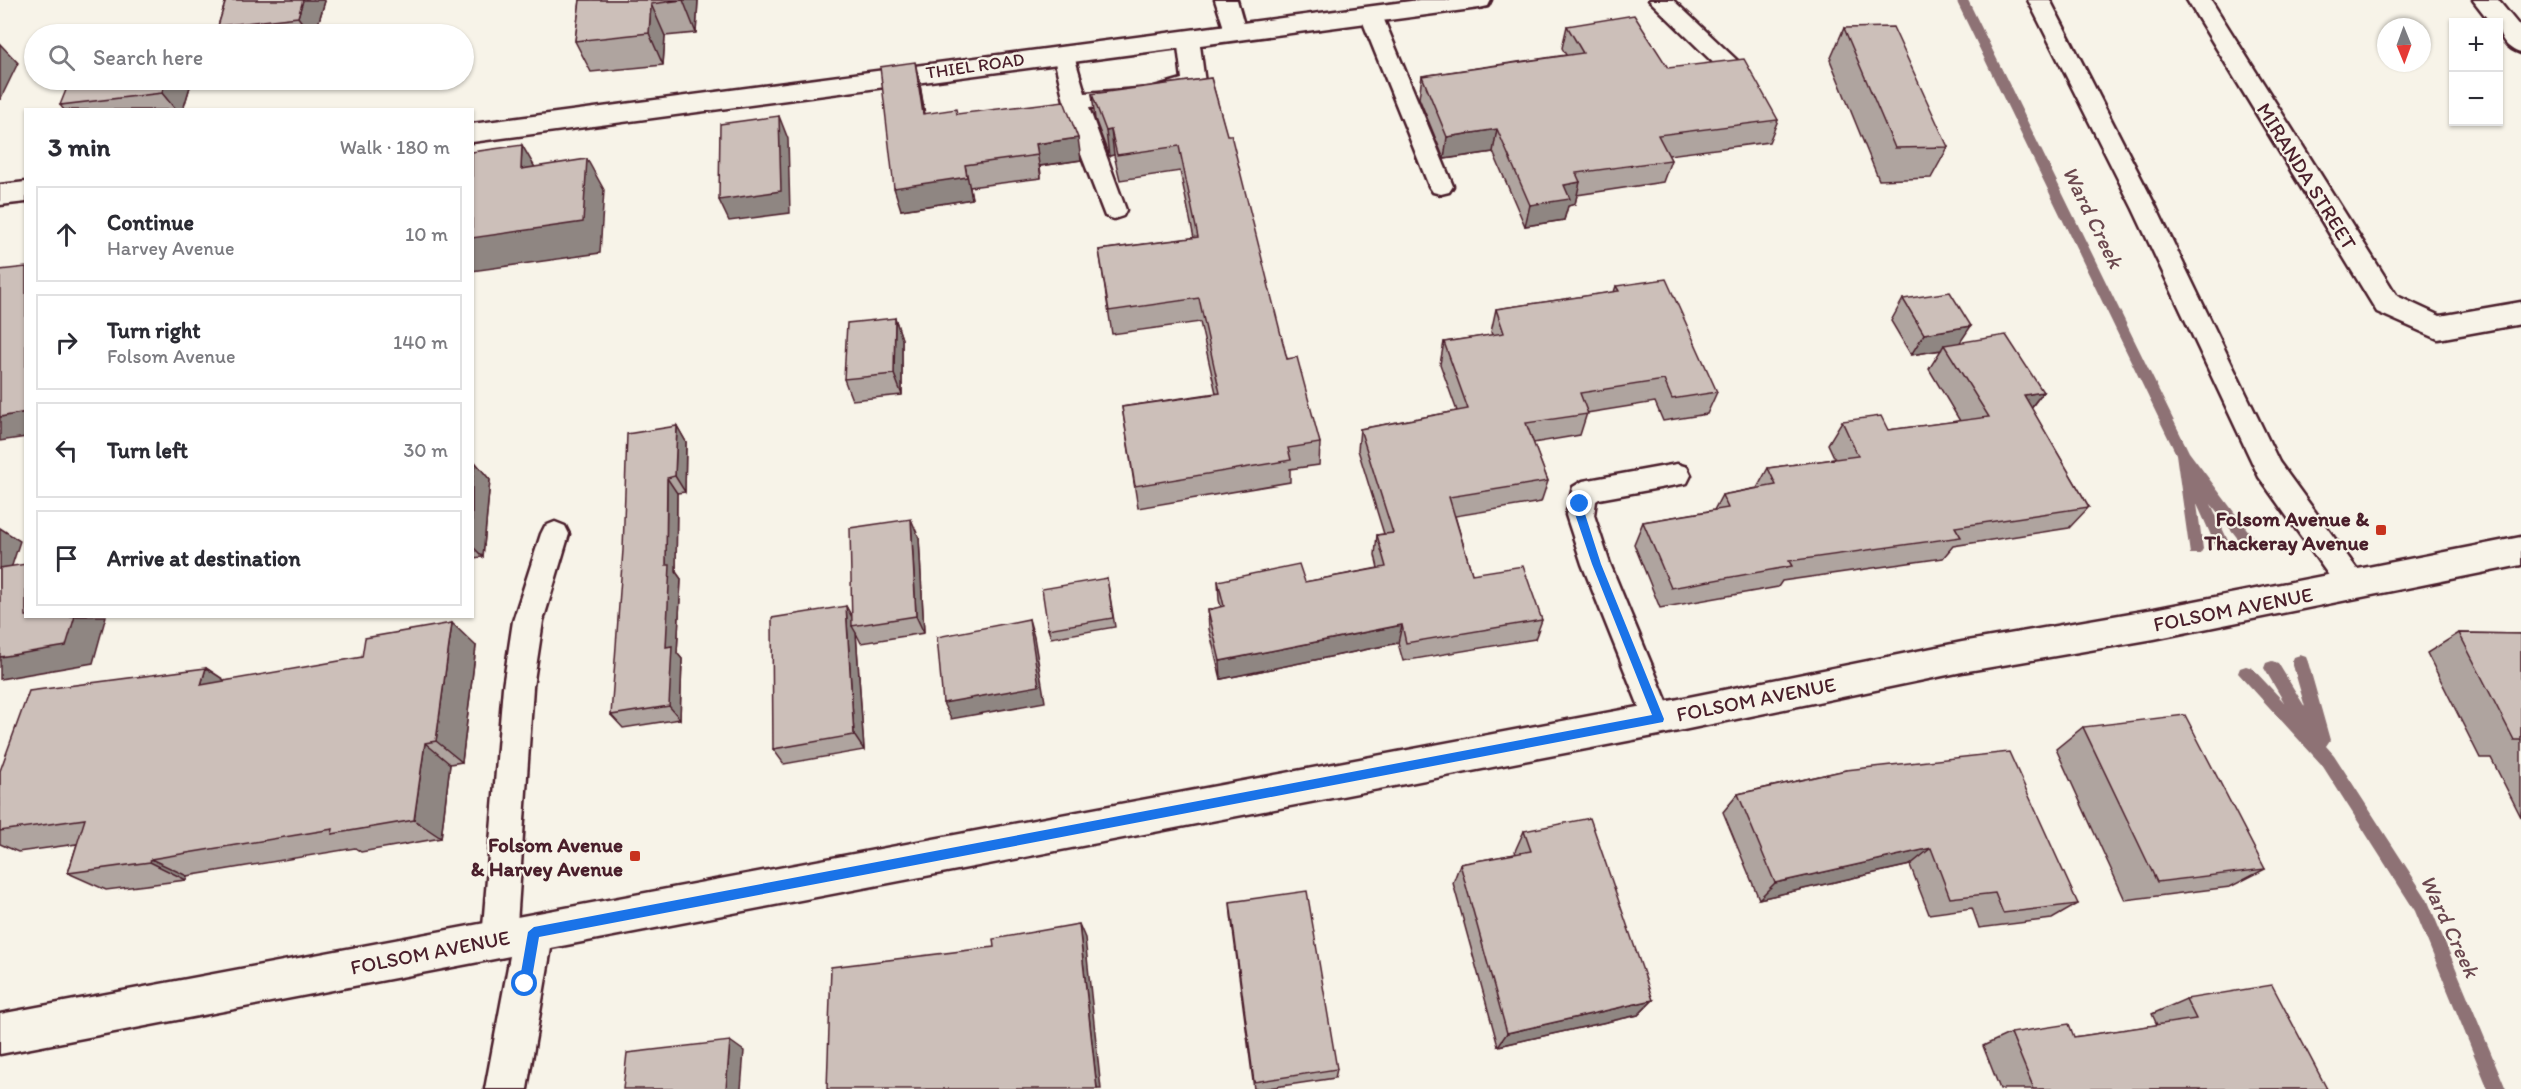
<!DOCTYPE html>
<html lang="en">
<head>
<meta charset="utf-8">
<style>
  :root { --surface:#fff; --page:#f2f2f3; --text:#2b2b33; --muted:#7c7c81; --line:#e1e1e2 }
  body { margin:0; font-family:Itim,sans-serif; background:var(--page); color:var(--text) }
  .controls { position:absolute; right:18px; top:18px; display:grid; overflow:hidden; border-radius:0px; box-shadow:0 2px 4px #0004 }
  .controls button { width:54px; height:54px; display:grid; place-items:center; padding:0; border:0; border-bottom:2px solid var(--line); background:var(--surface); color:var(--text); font:30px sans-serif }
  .compass { position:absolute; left:2377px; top:18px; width:54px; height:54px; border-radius:50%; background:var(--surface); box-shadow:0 2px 4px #0004; rotate:179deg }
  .stop { position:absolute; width:18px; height:18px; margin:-14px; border:4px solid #1a73e8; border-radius:50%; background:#fff }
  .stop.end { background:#1a73e8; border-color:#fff; box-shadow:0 2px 6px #0008 }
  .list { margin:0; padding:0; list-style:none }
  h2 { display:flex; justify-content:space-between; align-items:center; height:78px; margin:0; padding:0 24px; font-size:26px }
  h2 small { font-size:20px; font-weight:400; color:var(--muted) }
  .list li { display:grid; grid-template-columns:39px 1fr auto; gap:18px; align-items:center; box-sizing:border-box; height:96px; margin:0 12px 12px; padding:0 12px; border:2px solid var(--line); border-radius:0px }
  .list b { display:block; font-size:22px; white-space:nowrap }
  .list p { margin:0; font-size:20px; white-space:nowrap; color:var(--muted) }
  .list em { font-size:20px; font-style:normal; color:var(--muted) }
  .icon { flex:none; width:33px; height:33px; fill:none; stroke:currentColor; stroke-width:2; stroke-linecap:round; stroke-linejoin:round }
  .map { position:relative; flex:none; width:2521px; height:1089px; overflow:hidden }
  .search { position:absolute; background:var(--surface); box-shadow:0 2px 4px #0004; left:24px; top:24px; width:450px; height:66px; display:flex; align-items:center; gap:15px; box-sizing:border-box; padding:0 21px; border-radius:33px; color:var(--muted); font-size:22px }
  .panel { position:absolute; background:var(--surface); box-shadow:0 2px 4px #0004; left:24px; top:108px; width:450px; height:510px; border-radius:0px }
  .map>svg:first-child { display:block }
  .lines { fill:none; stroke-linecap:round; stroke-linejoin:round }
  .stream { fill:#8e7275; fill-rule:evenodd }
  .service-casing { stroke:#4a1f2b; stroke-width:5 }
  .minor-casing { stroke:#4a1f2b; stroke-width:5 }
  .service { fill:#f7f3e8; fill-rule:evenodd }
  .minor { fill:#f7f3e8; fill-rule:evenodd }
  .wall { fill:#afa49f; stroke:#4a1f2b; stroke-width:1.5 }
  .shaded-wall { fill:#8f8682; stroke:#4a1f2b; stroke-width:1.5 }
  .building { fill:#ccbfb9; stroke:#4a1f2b; stroke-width:1.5 }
  .route { fill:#1a73e8 }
  .poi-dot { fill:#c8321e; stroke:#f7f3e8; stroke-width:2 }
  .labels { text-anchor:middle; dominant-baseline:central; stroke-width:4.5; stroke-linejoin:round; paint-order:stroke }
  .far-street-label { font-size:18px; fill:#4a1f2b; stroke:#f7f3e8 }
  .street-label { font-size:21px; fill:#4a1f2b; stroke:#f7f3e8 }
  .poi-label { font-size:21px; font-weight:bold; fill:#4a1f2b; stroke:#f7f3e8; text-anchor:end }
  .water-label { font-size:22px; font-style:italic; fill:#6c4950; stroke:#f7f3e8 }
</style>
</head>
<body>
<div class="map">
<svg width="2521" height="1089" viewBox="0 0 2521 1089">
  <rect width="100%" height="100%" fill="#f7f3e8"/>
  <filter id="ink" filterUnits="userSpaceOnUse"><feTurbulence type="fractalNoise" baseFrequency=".0167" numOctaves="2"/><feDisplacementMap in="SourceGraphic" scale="12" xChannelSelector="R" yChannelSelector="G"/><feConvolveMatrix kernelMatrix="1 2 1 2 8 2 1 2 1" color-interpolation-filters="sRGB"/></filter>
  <g filter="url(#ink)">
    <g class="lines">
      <g class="stream">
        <path d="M 1956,0 L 1968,0 L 2189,452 L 2252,536 L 2254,540 L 2252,544 L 2242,544 L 2211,504 L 2230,545 L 2227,549 L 2217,549 L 2197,504 L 2203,549 L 2200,554 L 2190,554 L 2176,454 Z"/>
        <path d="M 2300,655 L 2306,657 L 2308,662 L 2330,740 L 2326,746 L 2334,755 L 2427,899 L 2506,1089 L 2488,1089 L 2415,911 L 2322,765 L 2238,673 L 2240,668 L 2246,666 L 2252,668 L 2284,702 L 2264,668 L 2266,663 L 2272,661 L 2278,663 L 2305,707 L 2292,662 L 2294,657 Z"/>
      </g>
      <g class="service-casing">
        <g id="service">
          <path d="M 1215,0 L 1237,0 L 1246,32 L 1243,37 L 1227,37 Z"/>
          <path d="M 1649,0 L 1673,0 L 1742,65 L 1745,70 L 1742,75 L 1734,77 L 1726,75 Z"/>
          <path d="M 2028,0 L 2050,0 L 2157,209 L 2279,462 L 2362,576 L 2367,585 L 2362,594 L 2352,598 L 2342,594 L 2259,477 L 2133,209 Z"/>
          <path d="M 1371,8 L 1379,10 L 1382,15 L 1453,186 L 1449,192 L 1441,194 L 1433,192 L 1429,186 L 1360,15 L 1363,10 Z"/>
          <path d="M 1188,31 L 1196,33 L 1199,38 L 1205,83 L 1202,88 L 1151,103 L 1089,108 L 1126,210 L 1123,216 L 1114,219 L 1105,216 L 1070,126 L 1053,54 L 1056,49 L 1064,47 L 1072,49 L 1085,93 L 1151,88 L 1182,79 L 1177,38 L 1180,33 Z"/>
          <path d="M 1677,464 L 1687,467 L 1691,475 L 1687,483 L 1599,499 L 1596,501 L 1594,515 L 1610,564 L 1674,719 L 1670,729 L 1659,733 L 1648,729 L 1582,564 L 1566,515 L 1573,487 L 1583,481 Z"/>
          <path d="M 555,522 L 565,526 L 569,534 L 543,621 L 533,687 L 516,939 L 511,951 L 499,956 L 487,951 L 482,939 L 503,687 L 513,621 L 541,534 L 545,526 Z"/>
        </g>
      </g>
      <g class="minor-casing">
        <g id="minor">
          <path d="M 1419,0 L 1491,0 L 1488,6 L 1479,8 L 472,142 L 472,124 Z"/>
          <path d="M 2187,0 L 2211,0 L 2397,296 L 2440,316 L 2521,302 L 2521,324 L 2438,339 L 2377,312 Z"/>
          <path d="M 2473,0 L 2498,0 L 2521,28 L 2521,53 C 2507,49 2498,37 2498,22 L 2490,22 Z"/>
          <path d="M 26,182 L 26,202 L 0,205 L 0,185 Z"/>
          <path d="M 2521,537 L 2521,565 L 2154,639 L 1962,672 L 1659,735 L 551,948 L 527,1089 L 485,1089 L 510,956 L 0,1054 L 0,1014 L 1659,703 L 1962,642 L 2154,609 Z"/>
        </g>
      </g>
      <use href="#service" class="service"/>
      <use href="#minor" class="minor"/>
    </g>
    <g class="wall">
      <path d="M 226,0 L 324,0 L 325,1 L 315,34 L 224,34 L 218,26 Z"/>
      <path d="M 580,0 L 698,0 L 696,33 L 665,36 L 663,65 L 591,72 L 575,41 Z"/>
      <path d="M 1567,26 L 1668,68 L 1778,120 L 1769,142 L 1668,155 L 1671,160 L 1663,182 L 1577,195 L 1575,204 L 1568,206 L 1564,220 L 1525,226 L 1493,152 L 1444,159 L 1419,98 L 1422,76 L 1566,55 L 1562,48 Z"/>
      <path d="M 1844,28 L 1948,147 L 1931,178 L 1879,180 L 1830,60 Z"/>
      <path d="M 1211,78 L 1287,359 L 1320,443 L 1319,465 L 1290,469 L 1290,482 L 1138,508 L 1122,407 L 1216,393 L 1200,322 L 1112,334 L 1099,250 L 1194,238 L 1180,171 L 1120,180 L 1114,155 L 1109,156 L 1095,119 L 1092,94 Z"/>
      <path d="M 192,80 L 183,110 L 64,110 L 60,105 Z"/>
      <path d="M 920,85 L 925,114 L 957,114 L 1081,160 L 1040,166 L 1041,178 L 970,187 L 972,199 L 901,210 Z"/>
      <path d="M 1616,286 L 1717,392 L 1707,414 L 1663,421 L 1655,402 L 1587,413 L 1580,435 L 1533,443 L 1548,481 L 1541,502 L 1455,516 L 1472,574 L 1542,620 L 1535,639 L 1403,661 L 1398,643 L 1221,679 L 1209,629 L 1208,610 L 1221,607 L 1219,600 L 1218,581 L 1305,582 L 1378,568 L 1375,555 L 1377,535 L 1384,534 L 1358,450 L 1360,429 L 1457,411 L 1440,364 L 1444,342 L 1492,335 L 1491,332 L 1496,309 L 1614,292 Z"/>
      <path d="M 1903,299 L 1960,342 L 2043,392 L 2031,408 L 2089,507 L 2069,528 L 1953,546 L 1943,558 L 1782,581 L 1778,587 L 1660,608 L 1634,544 L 1643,522 L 1714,510 L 1722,495 L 1757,488 L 1768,468 L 1835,459 L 1828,444 L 1842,421 L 1888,430 L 1960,421 L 1929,369 L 1941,350 L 1911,355 L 1891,321 Z"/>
      <path d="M 895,318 L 902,339 L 902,395 L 852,400 L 844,379 Z"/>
      <path d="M 677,426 L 686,442 L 685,492 L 677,493 L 676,572 L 681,579 L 677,653 L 682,659 L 680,719 L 623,728 L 611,715 Z"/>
      <path d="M 472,462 L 475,462 L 490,480 L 483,557 L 472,558 Z"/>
      <path d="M 919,538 L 924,633 L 861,643 L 856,633 L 864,750 L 784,764 L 773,749 L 846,606 L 852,617 Z"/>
      <path d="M 1107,578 L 1115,627 L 1051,638 L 1048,629 Z"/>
      <path d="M 2459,633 L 2521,634 L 2521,817 L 2491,758 L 2480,758 L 2427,653 Z"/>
      <path d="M 476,646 L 462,762 L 450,764 L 441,838 L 361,852 L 355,848 L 187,876 L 186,880 L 106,890 L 68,873 L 77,844 L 18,852 L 0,844 L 0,771 L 206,668 L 225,681 Z"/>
      <path d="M 2083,727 L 2265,869 L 2230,887 L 2125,900 L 2056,749 Z"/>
      <path d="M 1846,770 L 2078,904 L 2052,919 L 1979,928 L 1972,908 L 1929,914 L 1910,865 L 1759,899 L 1723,812 L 1738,794 Z"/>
      <path d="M 1524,831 L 1653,1000 L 1638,1015 L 1498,1046 L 1453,883 L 1460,864 L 1516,854 L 1515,851 Z"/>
      <path d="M 1230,902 L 1337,1069 L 1335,1078 L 1262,1089 L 1254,1089 L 1231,915 Z"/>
      <path d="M 2186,999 L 2327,1089 L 2000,1089 L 1983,1046 L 2011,1033 L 2074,1037 L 2157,1025 L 2152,1014 Z"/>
    </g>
    <g class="shaded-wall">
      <path d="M 303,0 L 324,0 L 325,1 L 315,34 L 310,34 L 298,17 Z"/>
      <path d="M 683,0 L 698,0 L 696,33 Z"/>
      <path d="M 651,4 L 665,36 L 663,65 L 649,33 Z"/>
      <path d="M 0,44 L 18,63 L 0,100 Z"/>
      <path d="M 915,62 L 920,85 L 928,136 L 923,114 Z"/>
      <path d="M 166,80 L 192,80 L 183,110 L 176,110 L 162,93 Z"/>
      <path d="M 779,116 L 788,139 L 790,213 L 729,221 L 719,200 Z"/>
      <path d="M 1497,129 L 1493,152 L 1444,159 L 1447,137 Z"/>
      <path d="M 1111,130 L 1114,155 L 1109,156 L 1106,131 Z"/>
      <path d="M 1078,138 L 1081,160 L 1040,166 L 1041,178 L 1036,144 Z"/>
      <path d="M 522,145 L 540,176 L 521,169 Z"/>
      <path d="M 587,159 L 604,190 L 600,253 L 472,271 L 472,238 Z"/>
      <path d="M 965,165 L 972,199 L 901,210 L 894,188 Z"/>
      <path d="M 1580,182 L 1575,204 L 1568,206 L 1564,220 L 1525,226 L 1530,205 L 1564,185 Z"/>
      <path d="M 895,318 L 902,339 L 902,395 L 894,374 Z"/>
      <path d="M 1971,326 L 1957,347 L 1944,345 L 1941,350 L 1911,355 L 1924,334 Z"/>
      <path d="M 2043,392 L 2025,415 L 2024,395 Z"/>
      <path d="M 26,412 L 26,437 L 0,441 L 0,417 Z"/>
      <path d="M 677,426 L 686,442 L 685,492 L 675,476 Z"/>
      <path d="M 475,462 L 490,480 L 483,557 L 472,546 L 472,483 Z"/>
      <path d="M 667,478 L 677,493 L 676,572 L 681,579 L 677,653 L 682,659 L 680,719 L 669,706 L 666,647 L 666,565 Z"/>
      <path d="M 911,519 L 919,538 L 924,633 L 916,616 Z"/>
      <path d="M 0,528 L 20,541 L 4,590 L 0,588 Z"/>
      <path d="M 846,606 L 855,623 L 852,626 L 856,633 L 864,750 L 854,735 Z"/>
      <path d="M 75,616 L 106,616 L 93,663 L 0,679 L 0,657 Z"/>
      <path d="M 1029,619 L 1034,637 L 1045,702 L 951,719 L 943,703 Z"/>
      <path d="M 452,623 L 476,646 L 462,762 L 436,741 Z"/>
      <path d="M 1402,625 L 1398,643 L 1221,679 L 1220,661 Z"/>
      <path d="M 206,668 L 238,689 L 201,685 Z"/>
      <path d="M 425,743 L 450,764 L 441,838 L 414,820 Z"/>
      <path d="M 1931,848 L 1910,865 L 1759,899 L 1775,883 Z"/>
      <path d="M 151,859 L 187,876 L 186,880 L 150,862 Z"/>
      <path d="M 1079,924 L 1085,938 L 1101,1089 L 1097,1089 Z"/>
      <path d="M 1653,1000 L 1638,1015 L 1498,1046 L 1507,1033 Z"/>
      <path d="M 730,1041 L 744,1051 L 741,1089 L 726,1089 Z"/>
    </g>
    <g class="building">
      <path d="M 226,0 L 303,0 L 298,17 L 218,26 Z"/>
      <path d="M 580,0 L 683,0 L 651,4 L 649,33 L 575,41 Z"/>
      <path d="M 1634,15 L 1668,68 L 1744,59 L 1778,120 L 1658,135 L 1671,160 L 1576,173 L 1580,182 L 1564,185 L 1570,199 L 1530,205 L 1497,129 L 1447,137 L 1422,76 L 1583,53 L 1567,26 Z"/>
      <path d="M 1893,27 L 1948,147 L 1895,148 L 1844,28 Z"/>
      <path d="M 915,62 L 923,114 L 956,109 L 957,114 L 1064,101 L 1078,138 L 1036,144 L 1038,155 L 965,165 L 967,177 L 894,188 L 880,67 Z"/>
      <path d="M 1211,78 L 1227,135 L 1231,135 L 1287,359 L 1297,357 L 1320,443 L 1288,448 L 1291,460 L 1135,486 L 1122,407 L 1220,393 L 1199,298 L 1109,311 L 1099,250 L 1198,237 L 1179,146 L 1117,155 L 1111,130 L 1106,131 L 1092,94 Z"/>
      <path d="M 70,80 L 166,80 L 162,93 L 60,105 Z"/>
      <path d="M 779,116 L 781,191 L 719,200 L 720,124 Z"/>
      <path d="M 522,145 L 521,169 L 587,159 L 583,222 L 472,238 L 472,152 Z"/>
      <path d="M 26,267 L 26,412 L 0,417 L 0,270 Z"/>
      <path d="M 1666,279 L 1717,392 L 1672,399 L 1664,380 L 1580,393 L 1588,414 L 1526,423 L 1548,481 L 1449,497 L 1472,574 L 1523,566 L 1542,620 L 1406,643 L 1402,625 L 1220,661 L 1208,610 L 1224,606 L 1218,581 L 1299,564 L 1305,582 L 1386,567 L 1377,535 L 1393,533 L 1360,429 L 1468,409 L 1444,342 L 1504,333 L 1496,309 L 1619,291 L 1616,286 Z"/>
      <path d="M 1950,292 L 1971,326 L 1924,334 L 1903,299 Z"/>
      <path d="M 895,318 L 894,374 L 844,379 L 847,323 Z"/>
      <path d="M 2006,335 L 2043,392 L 2024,395 L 2089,507 L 1955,527 L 1961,537 L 1789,561 L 1792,566 L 1671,588 L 1643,522 L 1728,508 L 1722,495 L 1776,485 L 1768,468 L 1858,456 L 1842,421 L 1881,416 L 1888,430 L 1989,417 L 1944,345 Z"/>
      <path d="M 677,426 L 675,476 L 667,478 L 666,565 L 670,565 L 666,647 L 672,646 L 669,706 L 611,715 L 623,550 L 627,434 Z"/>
      <path d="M 472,462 L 475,462 L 472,483 Z"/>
      <path d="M 911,519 L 916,616 L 852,626 L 850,528 Z"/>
      <path d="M 26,564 L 26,616 L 75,616 L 66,646 L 0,657 L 0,568 Z"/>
      <path d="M 1107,578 L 1113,618 L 1048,629 L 1042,589 Z"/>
      <path d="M 846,606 L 854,735 L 773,749 L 772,618 Z"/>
      <path d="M 1029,619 L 1039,686 L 943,703 L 937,637 Z"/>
      <path d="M 452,623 L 436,741 L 425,743 L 414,820 L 332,834 L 333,829 L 151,859 L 150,862 L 68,873 L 85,819 L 0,831 L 0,771 L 29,691 L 206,668 L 201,685 L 362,657 L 365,638 Z"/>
      <path d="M 2459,633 L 2521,634 L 2521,740 L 2514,740 Z"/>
      <path d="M 2185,715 L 2265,869 L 2157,882 L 2083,727 Z"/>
      <path d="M 2009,752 L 2078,904 L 2003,913 L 1995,893 L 1950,898 L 1931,848 L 1775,883 L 1738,794 L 1846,770 Z"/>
      <path d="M 1590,818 L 1653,1000 L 1507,1033 L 1460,864 L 1531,851 L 1524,831 Z"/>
      <path d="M 1307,891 L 1337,1069 L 1254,1082 L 1230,902 Z"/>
      <path d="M 1079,924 L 1097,1089 L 827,1089 L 831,967 L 994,947 L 993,939 Z"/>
      <path d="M 2272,985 L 2327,1089 L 2034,1089 L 2011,1033 L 2069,1024 L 2074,1037 L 2196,1019 L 2186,999 Z"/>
      <path d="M 730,1041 L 726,1089 L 623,1089 L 627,1053 Z"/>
    </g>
  </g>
  <path class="route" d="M 1580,500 L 1585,504 L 1585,514 L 1601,564 L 1664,719 L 1663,722 L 539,937 L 531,984 L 529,988 L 521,988 L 519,984 L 528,932 L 534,927 L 1652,715 L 1592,564 L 1575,514 L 1575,504 Z"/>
  <g class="poi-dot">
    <rect x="2375" y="524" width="12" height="12" rx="3"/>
    <rect x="629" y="850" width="12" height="12" rx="3"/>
  </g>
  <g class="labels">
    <g class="far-street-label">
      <text transform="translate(975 66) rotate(-8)">THIEL ROAD</text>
    </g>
    <g class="street-label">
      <text transform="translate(2307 176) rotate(58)">MIRANDA STREET</text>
      <text transform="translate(2233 609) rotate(-11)">FOLSOM AVENUE</text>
      <text transform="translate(1756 699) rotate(-11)">FOLSOM AVENUE</text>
      <text transform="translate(430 952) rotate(-11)">FOLSOM AVENUE</text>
    </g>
    <g class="poi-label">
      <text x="2369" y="518">Folsom Avenue &amp;<tspan x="2369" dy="24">Thackeray Avenue</tspan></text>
      <text x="623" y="844">Folsom Avenue<tspan x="623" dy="24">&amp; Harvey Avenue</tspan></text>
    </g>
    <g class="water-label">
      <text transform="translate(2093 217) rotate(64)">Ward Creek</text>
      <text transform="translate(2450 926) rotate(65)">Ward Creek</text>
    </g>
  </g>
</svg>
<div class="controls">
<button>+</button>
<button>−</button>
</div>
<svg class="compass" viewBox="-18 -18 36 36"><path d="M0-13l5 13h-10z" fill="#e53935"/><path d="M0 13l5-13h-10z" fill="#7c7c81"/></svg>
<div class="stop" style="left:525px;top:984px"></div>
<div class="stop end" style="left:1580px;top:504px"></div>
<div class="search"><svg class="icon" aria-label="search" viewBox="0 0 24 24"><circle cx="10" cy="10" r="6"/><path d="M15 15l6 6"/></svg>Search here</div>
<section class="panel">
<h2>3 min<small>Walk · 180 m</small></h2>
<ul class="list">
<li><svg class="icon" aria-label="ahead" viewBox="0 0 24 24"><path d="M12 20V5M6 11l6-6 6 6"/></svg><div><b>Continue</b><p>Harvey Avenue</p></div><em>10 m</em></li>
<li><svg class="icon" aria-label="right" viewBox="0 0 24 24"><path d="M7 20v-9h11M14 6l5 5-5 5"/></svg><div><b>Turn right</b><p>Folsom Avenue</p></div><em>140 m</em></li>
<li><svg class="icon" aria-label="left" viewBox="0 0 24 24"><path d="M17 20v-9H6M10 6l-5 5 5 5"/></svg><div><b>Turn left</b></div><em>30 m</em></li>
<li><svg class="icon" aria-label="arrive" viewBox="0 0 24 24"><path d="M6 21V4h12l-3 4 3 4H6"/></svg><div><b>Arrive at destination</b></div></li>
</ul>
</section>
</div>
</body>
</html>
